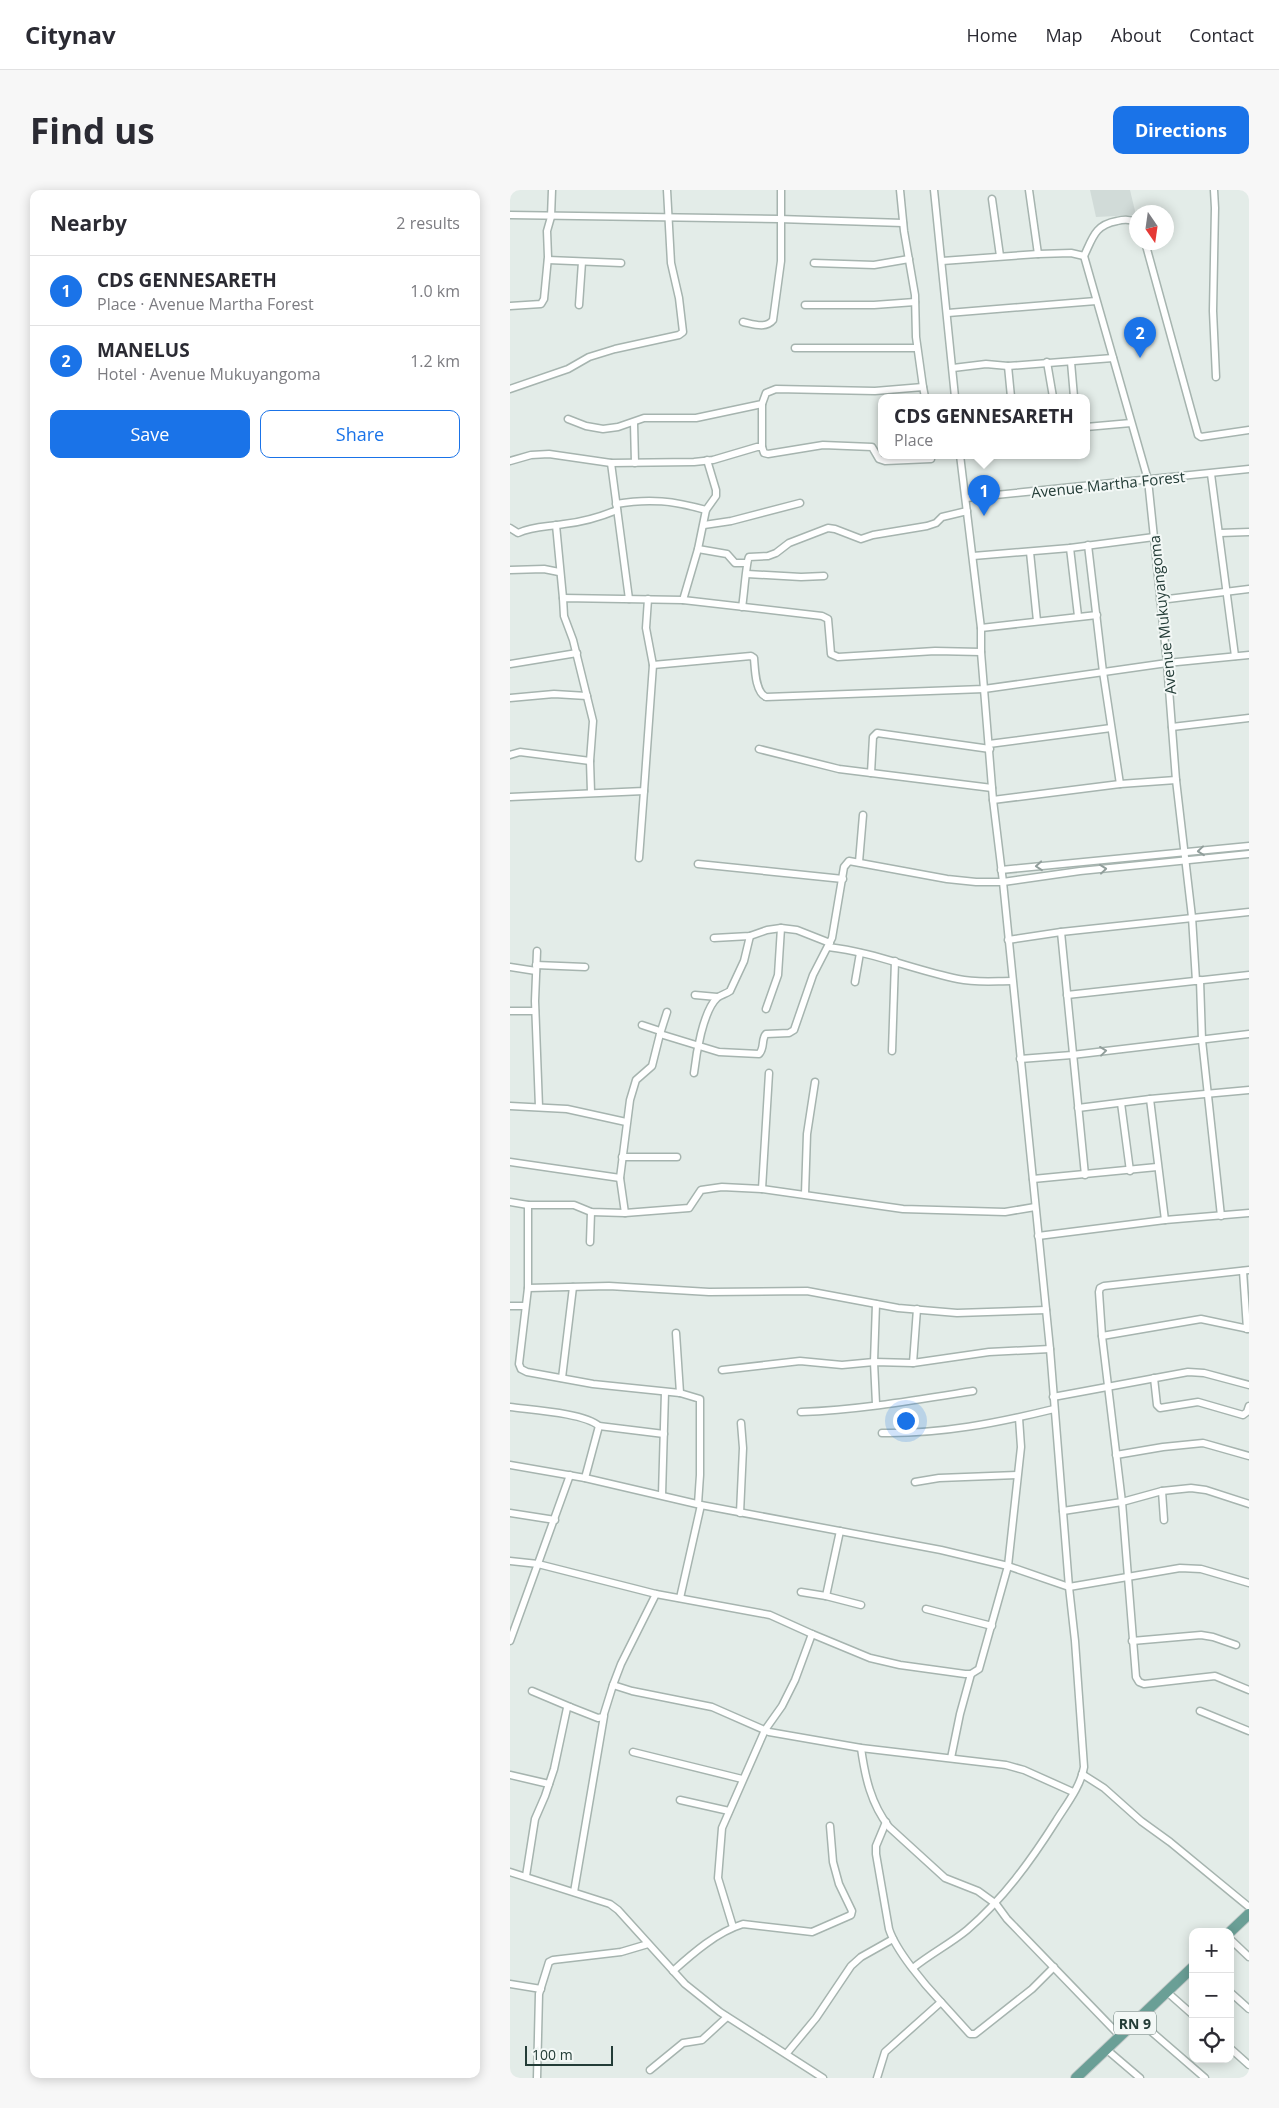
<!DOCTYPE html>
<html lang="en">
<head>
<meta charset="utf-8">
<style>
  :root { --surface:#fff; --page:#f7f7f7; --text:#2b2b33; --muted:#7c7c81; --line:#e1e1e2; --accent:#1a73e8 }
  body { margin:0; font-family:"Open Sans",sans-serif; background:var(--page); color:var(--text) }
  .controls { position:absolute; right:15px; bottom:15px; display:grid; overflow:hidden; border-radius:10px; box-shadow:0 2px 12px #0003 }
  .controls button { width:45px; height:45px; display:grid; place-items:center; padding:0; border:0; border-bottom:1px solid var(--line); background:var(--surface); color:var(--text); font:25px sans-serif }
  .compass { position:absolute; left:619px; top:15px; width:45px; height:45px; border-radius:50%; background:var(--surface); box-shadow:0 2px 12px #0003; rotate:167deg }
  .scale { position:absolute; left:15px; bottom:12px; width:88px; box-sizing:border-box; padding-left:5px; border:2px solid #233c37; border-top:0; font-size:14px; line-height:18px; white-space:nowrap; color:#233c37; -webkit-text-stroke:4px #f3f8f6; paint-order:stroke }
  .you { position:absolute; left:395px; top:1230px; width:18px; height:18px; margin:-12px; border:4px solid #fff; border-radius:50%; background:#1a73e8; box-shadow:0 0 0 8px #1a73e833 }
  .badge { display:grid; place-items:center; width:32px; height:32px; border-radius:50%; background:var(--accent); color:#fff; font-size:16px; font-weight:700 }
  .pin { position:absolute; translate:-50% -41px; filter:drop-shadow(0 1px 2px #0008) }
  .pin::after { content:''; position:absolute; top:26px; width:18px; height:15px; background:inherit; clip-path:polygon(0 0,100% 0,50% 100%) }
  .popup { position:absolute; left:368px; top:204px; width:212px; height:65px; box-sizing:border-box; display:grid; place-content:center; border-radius:10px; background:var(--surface); filter:drop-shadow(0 1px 4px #0005); font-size:16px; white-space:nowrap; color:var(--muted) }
  .popup b { font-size:19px; color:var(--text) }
  .popup::after { content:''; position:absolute; left:50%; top:100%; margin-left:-10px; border:10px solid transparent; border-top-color:var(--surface) }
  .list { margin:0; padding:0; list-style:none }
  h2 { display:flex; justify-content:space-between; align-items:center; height:65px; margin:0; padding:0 20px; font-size:21px }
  h2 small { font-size:16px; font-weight:400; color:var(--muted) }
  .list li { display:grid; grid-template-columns:32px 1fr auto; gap:15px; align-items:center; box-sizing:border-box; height:70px; padding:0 20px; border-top:1px solid var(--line) }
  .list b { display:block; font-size:19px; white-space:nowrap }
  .list p { margin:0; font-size:16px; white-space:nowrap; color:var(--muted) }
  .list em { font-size:16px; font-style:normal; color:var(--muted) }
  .actions { display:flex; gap:10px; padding:15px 20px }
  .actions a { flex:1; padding:11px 0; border:1px solid var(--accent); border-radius:10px; text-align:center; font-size:18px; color:var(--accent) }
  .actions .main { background:var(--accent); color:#fff }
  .icon { flex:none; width:28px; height:28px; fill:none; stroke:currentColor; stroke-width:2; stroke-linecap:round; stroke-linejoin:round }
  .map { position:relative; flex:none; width:739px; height:1888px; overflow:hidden; border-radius:10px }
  header { display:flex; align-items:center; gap:30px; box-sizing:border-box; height:70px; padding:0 25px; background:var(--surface); border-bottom:1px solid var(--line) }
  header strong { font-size:24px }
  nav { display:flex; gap:28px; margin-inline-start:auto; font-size:18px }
  .intro { display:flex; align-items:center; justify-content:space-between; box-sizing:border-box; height:120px; padding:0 30px }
  h1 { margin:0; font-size:35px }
  .button { padding:12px 22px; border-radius:10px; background:var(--accent); color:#fff; font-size:18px; font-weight:700 }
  main { display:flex; gap:30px; padding:0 30px }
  aside { flex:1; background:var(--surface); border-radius:10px; box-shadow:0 2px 12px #0003 }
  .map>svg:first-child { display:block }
  .built { fill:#d1dbd8 }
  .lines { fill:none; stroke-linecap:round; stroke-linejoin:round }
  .street-casing { stroke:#a6b4af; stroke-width:9 }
  .primary-casing { stroke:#c1c8c7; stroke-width:12 }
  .street { stroke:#fff; stroke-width:6 }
  .primary { stroke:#6a9f96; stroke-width:10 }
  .oneway { stroke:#919e9b }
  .labels { text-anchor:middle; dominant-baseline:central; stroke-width:4; stroke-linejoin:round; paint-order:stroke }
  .shield { fill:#f3f8f6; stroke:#617470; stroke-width:1 }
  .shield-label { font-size:14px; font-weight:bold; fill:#233c37 }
  .street-label { font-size:15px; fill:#233c37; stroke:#f3f8f6 }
</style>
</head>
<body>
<header>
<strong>Citynav</strong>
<nav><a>Home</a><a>Map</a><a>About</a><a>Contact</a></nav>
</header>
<div class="intro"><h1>Find us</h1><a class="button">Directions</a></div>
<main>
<aside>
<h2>Nearby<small>2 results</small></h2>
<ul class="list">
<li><span class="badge">1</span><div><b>CDS GENNESARETH</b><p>Place · Avenue Martha Forest</p></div><em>1.0 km</em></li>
<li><span class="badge">2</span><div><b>MANELUS</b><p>Hotel · Avenue Mukuyangoma</p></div><em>1.2 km</em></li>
</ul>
<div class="actions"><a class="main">Save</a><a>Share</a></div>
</aside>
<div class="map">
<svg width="739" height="1888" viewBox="0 0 739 1888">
  <rect width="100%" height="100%" fill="#e3ece8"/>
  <path class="built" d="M 580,0 L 620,0 L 626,25 L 586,27 Z"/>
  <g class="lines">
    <g class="street-casing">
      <g id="street">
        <path d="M 390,0 L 394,41 L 405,105 L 406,147 L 413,197"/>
        <path d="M 424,0 L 445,207"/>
        <path d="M 519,0 L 528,64"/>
        <path d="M 704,0 L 705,18 L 703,121 L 706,187"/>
        <path d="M 482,9 L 490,66"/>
        <path d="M 0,25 L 269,29 L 393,33"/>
        <path d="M 635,52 L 688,245 L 691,247 L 739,240"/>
        <path d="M 574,66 L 638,290 L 657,473 L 666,590 L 682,727 L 686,791"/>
        <path d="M 574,66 C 583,47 585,35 607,31 C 614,29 620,29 626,32"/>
        <path d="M 38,70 L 111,73"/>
        <path d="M 432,71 L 528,64 L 561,63 L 574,66"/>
        <path d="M 304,73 L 364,75 L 399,69"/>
        <path d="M 69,115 L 72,72"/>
        <path d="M 295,115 L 364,115 L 405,112"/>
        <path d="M 0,116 L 31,114 L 34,109 L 38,67 L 37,41 L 41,27 L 42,0"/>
        <path d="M 438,123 L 586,111"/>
        <path d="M 233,132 C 243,134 256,139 263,130 L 271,71 L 271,0"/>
        <path d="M 285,158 L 407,158"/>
        <path d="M 537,172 L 543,207"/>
        <path d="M 561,172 L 564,207"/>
        <path d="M 498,176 L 501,207"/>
        <path d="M 443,178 L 476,174 L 498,176 L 603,168"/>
        <path d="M 0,199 L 58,179 L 79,167 L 105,159 L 169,145 L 173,142 L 169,108 L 161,73 L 157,0"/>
        <path d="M 58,229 L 76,236 L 93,239 L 108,237 L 134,228 L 186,228 L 252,214 L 256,203 L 266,199 L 365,201 L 413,197 L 415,207"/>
        <path d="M 124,233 L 125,273"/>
        <path d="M 576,237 L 621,233"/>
        <path d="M 252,257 L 252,214"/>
        <path d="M 0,271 L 21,265 L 39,264 L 101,273 L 184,272 L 203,270 L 247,257 L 252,257 L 254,263 L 258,264 L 313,255 L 362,257 L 369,269 L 375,271 L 421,269 L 420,265"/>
        <path d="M 101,273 L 119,409"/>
        <path d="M 701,284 L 725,466"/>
        <path d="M 456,308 L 739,279"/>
        <path d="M 106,314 C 140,308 164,311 196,320"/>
        <path d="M 46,335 L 53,408"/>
        <path d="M 194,335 L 221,331 L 290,313"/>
        <path d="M 0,338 L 8,343 C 23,336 37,337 54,334 C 73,332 90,327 107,320"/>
        <path d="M 710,343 L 739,342"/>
        <path d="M 578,355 L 593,482 L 610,594"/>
        <path d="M 560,358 L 568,426"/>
        <path d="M 188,359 L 217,364 L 225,373 L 236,373"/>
        <path d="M 520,362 L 527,431"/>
        <path d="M 463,366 L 560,358 L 644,347"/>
        <path d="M 0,380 L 34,379 L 49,382"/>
        <path d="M 237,384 L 291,387 L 314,386"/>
        <path d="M 173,410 L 188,359 L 196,320 L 206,306 L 206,300 L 197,270"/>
        <path d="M 650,410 L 739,399"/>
        <path d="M 232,417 C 234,407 236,372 239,367 L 258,366 L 266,363 L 279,353 L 318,338 L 325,339 L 351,349 L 363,345 L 417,336 L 426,333 L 432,327 L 457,321"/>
        <path d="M 471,438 L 587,425"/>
        <path d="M 0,474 L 67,463"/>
        <path d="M 143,475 L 241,466 L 244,468 C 245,479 245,502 256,507 L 474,499 L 657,473 L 739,465"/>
        <path d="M 0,508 L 44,504 L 77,506"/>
        <path d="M 662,537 L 739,528"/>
        <path d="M 479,554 L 601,538"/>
        <path d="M 249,559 L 329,579 L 482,598"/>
        <path d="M 0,565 L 10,562 L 80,571"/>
        <path d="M 361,583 L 363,547 L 367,543 L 480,559"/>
        <path d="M 81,602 L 80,571 L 83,531 L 63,450 L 54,426 L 53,408 L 173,410 L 312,426 L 318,429 L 321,464 L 328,467 L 425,461 L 471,462"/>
        <path d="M 0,607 L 134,601 L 143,475 L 136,438 L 138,409"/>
        <path d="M 483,610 L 610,594 L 666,590"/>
        <path d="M 129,668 L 134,601"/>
        <path d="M 349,672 L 353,625"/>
        <path d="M 188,674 L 333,689"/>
        <path d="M 491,680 L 739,656"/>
        <path d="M 551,742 L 575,985"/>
        <path d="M 204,748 L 240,746 L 257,740 L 271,738 L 287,740 L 320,753"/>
        <path d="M 498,750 L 551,742 L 739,722"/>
        <path d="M 318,757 C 363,762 404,780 448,789 C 466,793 484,791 502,791"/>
        <path d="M 27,761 L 25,811 L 29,917"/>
        <path d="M 26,775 L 75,777"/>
        <path d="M 0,777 L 26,781"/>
        <path d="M 690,790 L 692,850 L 711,1026"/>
        <path d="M 345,792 L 350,763"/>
        <path d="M 185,805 L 207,807"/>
        <path d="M 557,805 L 739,785"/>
        <path d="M 256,819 L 268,785 L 271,738"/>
        <path d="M 0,821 L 25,821"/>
        <path d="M 132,835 L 150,841"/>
        <path d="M 150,844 L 157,822"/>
        <path d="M 382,861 L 385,771"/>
        <path d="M 510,869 L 562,865 L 739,844"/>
        <path d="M 184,883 C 186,865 193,821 207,808 C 210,805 216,804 220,801 L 234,771 L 240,746"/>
        <path d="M 640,909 L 655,1030"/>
        <path d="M 611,913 L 620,981"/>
        <path d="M 0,916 L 57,919 L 116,932"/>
        <path d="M 568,918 L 640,909 L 739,900"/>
        <path d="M 112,967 L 167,967"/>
        <path d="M 0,972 L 110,988"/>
        <path d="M 523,989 L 647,977"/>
        <path d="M 252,999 L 259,883"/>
        <path d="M 295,1004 L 297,944 L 305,892"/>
        <path d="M 0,1012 L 18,1015 L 64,1015 L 81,1022 L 115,1023 L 179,1018 L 191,1000 L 212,997 L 252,999 L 393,1019 L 495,1022 L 525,1017"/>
        <path d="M 18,1015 L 18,1098 L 9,1174 L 11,1179 L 17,1182 L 83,1194 L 170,1203 L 190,1209 L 190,1285 L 188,1314"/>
        <path d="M 115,1023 L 110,988 L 120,910 L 126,890 L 142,876 L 150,844 L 209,862 L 249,864 C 255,858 251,849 256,844 L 279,843 L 284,840 L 303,785 L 322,748 L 334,677 L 339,671 L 437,689 L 466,692 L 493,692 L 570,681 L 739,664"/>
        <path d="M 528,1046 L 655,1030 L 739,1023"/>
        <path d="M 80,1052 L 81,1022"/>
        <path d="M 739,1080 L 594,1096 L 590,1098 L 589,1102 L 592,1146 L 612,1312 L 626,1487 L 629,1492 L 634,1494 L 705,1486 L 739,1500"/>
        <path d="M 733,1081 L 737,1139"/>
        <path d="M 18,1098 L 99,1096 L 199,1102 L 297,1101 L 388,1118 L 447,1123 L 536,1120"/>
        <path d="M 366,1114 L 364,1172 L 366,1214"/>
        <path d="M 0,1116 L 15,1116"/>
        <path d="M 166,1143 L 170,1203"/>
        <path d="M 592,1146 L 691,1129 L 739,1139"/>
        <path d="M 403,1173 L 407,1119"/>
        <path d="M 212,1180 L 290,1171 L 332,1175 L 364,1172 L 403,1173 L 479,1162 L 540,1159"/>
        <path d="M 52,1188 L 63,1097"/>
        <path d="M 644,1188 L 647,1215 L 650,1218 L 688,1212 L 733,1225 L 737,1222 L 739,1216"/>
        <path d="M 543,1207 L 678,1182 L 694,1183 L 739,1195"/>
        <path d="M 0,1217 C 22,1220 74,1223 89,1236 L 154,1244"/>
        <path d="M 291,1222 C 348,1220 406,1210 463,1201"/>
        <path d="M 372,1243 C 431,1244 487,1233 544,1219"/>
        <path d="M 606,1265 L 653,1257 L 693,1253 L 739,1266"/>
        <path d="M 0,1275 L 75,1288 L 191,1315 L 431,1360 L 498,1376 L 559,1397 L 670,1378 L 691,1379 L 739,1393"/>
        <path d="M 75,1288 L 89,1236"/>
        <path d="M 405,1292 L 429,1288 L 507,1285"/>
        <path d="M 652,1301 L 654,1330"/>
        <path d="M 152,1305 L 155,1202"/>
        <path d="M 553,1321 L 612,1312 L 652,1301 L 681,1298 L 696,1300 L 739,1314"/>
        <path d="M 0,1323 L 45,1330"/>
        <path d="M 230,1323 L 233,1258 L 231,1233"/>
        <path d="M 0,1371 L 28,1374 L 146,1404 L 260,1425 L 302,1444"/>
        <path d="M 291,1402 L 316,1406 L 351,1415"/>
        <path d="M 316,1406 L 330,1341"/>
        <path d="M 170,1408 L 191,1315"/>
        <path d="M 416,1419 L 482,1436"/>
        <path d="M 0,1451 L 60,1285"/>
        <path d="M 622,1451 L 691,1445 L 703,1447 L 726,1455"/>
        <path d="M 103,1495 L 111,1474 L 146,1404"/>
        <path d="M 22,1501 L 60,1517"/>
        <path d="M 690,1521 L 739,1541"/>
        <path d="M 351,1558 C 355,1587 361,1614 379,1637 L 435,1688 L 468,1701 L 486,1714 L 497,1729 L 610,1846"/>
        <path d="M 123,1562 L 232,1589"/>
        <path d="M 441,1568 L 450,1524 L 461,1484"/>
        <path d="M 572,1584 L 594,1598 L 631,1631 L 660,1652 L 739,1717"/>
        <path d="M 0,1585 L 39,1594"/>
        <path d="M 170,1610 L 219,1621"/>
        <path d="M 0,1682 L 100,1714 L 108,1720 L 175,1794 L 210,1822 L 313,1888"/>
        <path d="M 16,1686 L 25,1629 L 35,1606 L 44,1579 L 57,1518 L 60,1517 L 88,1528 L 93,1527 L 103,1495 L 122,1501 L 202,1517 L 259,1542 L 351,1558 L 496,1575 L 514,1580 L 563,1602"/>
        <path d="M 64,1702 L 94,1526"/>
        <path d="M 223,1737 L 208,1688 L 212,1638 L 255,1540 L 272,1516 L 285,1490 L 302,1444 L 360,1468 L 390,1475 L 455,1484 L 461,1484 L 469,1479 L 498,1376 L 511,1257 L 509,1228"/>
        <path d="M 720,1749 L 739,1767"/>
        <path d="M 403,1778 C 420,1764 440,1754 457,1740 C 493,1709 520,1672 546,1631 C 556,1615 571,1596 574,1577 L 565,1451 L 559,1397 L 540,1159 L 493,692 L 483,610 L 471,462 L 471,438 L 450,265"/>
        <path d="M 163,1781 C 183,1763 207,1742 233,1734 L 302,1742 L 341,1725 L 342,1721 L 329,1694 L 323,1672 L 320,1636"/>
        <path d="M 0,1794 L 31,1799"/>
        <path d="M 657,1802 L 683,1825"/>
        <path d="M 720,1802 L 739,1819"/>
        <path d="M 431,1812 L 460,1844 L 465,1844 L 522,1799 L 544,1777"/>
        <path d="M 628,1830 L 695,1888"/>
        <path d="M 720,1858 L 739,1875"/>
        <path d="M 596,1859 L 630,1888"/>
        <path d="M 277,1863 L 306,1828 L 341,1776 L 351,1767 L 383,1749"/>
        <path d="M 140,1880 L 173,1853 L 192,1850 L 217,1827"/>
        <path d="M 27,1888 L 29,1804 L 39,1772 L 43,1770 L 111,1762 L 138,1754"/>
        <path d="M 367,1888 L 375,1862 L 431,1812 C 415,1795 386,1761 379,1739 L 366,1664 L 366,1656 L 376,1632"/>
      </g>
    </g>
    <g class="primary-casing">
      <g id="primary">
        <path d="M 720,1742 L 739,1724"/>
        <path d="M 566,1888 L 683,1777"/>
      </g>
    </g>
    <use href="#street" class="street"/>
    <use href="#primary" class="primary"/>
  </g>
  <defs><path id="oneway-chevron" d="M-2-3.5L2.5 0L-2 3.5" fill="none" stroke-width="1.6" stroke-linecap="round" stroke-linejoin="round" transform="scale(1.25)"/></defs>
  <g class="oneway">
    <use href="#oneway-chevron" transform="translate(691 661) rotate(174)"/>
    <use href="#oneway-chevron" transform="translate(529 676) rotate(175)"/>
    <use href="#oneway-chevron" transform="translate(593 679) rotate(-6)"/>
    <use href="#oneway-chevron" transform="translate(593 861) rotate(-7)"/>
  </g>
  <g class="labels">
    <rect class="shield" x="604" y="1821.5" width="42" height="23" rx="4"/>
    <g class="shield-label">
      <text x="625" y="1833">RN 9</text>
    </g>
    <g class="street-label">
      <text transform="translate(598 294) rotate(-6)">Avenue Martha Forest</text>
      <text transform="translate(652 425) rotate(-96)">Avenue Mukuyangoma</text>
    </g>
  </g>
</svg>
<div class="controls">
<button>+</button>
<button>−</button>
<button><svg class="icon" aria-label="locate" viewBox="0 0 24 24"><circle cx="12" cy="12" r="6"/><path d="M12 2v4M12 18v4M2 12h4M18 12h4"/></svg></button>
</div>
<svg class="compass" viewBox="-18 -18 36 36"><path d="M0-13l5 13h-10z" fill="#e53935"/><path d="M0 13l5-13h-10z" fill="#7c7c81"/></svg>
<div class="scale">100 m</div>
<div class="you"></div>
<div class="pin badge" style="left:474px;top:326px">1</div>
<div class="popup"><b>CDS GENNESARETH</b>Place</div>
<div class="pin badge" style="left:630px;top:168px">2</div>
</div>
</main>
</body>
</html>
